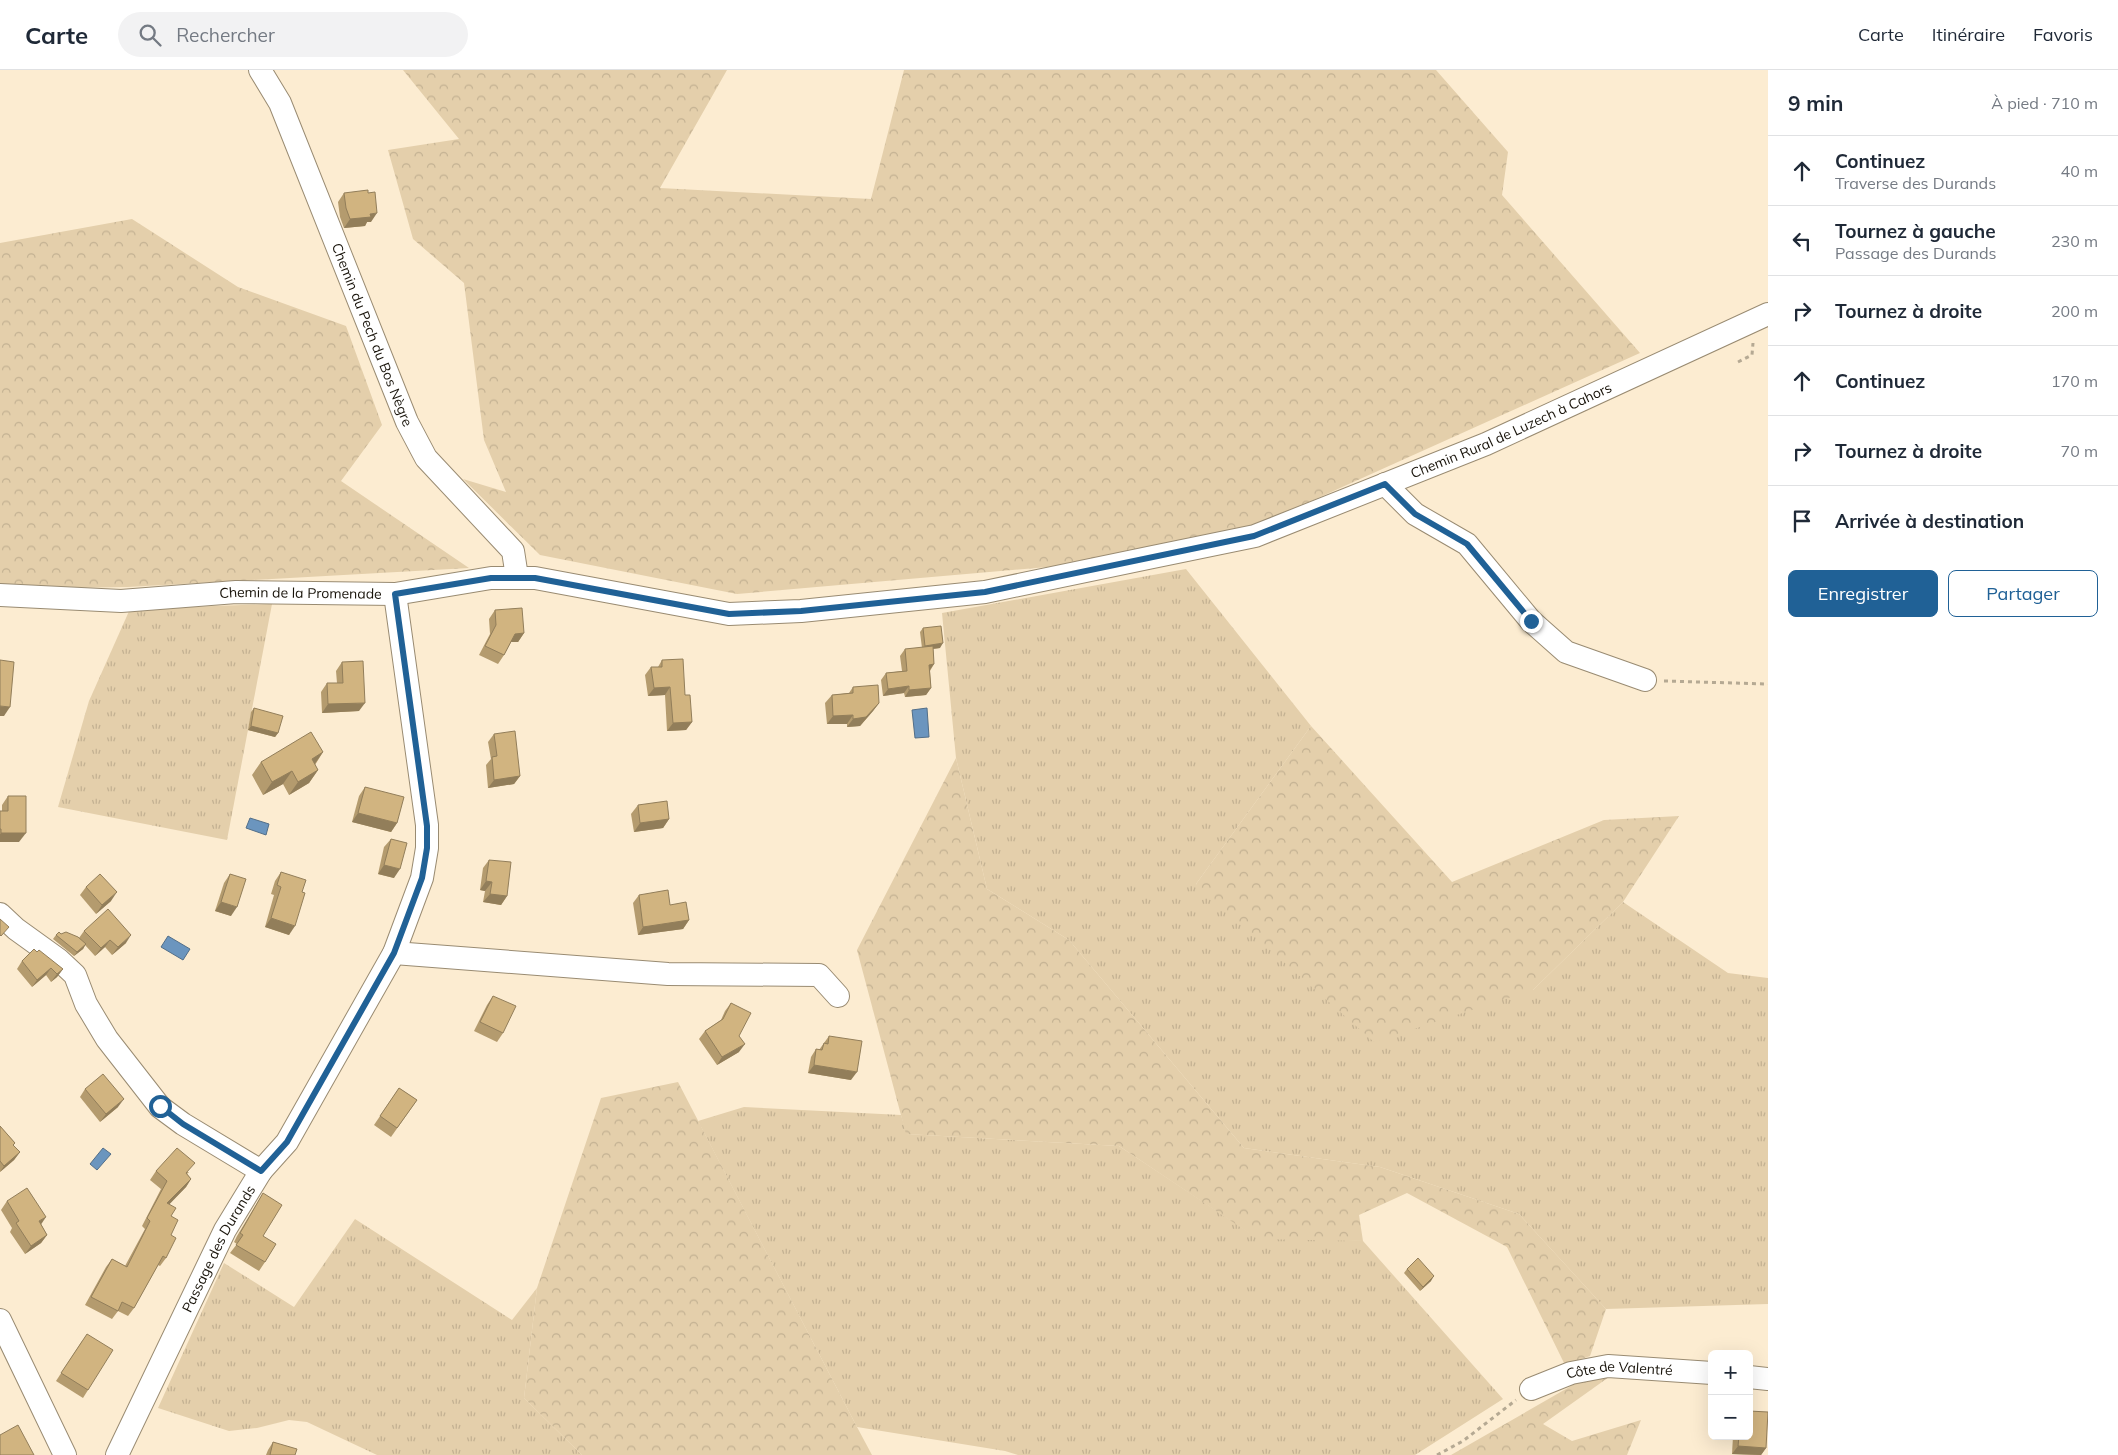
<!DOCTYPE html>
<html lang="fr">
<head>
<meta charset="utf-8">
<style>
  :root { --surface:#fff; --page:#f2f2f3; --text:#1f2937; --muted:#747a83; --line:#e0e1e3; --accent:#206196 }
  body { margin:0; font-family:Mulish,sans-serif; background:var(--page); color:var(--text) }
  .controls { position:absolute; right:15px; bottom:15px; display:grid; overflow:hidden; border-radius:8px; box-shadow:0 5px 20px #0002 }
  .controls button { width:45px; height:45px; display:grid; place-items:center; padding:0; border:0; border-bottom:1px solid var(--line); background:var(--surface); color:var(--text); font:25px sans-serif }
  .stop { position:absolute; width:15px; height:15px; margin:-11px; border:4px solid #206196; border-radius:50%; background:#fff }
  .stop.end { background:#206196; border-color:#fff; box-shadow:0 1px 5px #0008 }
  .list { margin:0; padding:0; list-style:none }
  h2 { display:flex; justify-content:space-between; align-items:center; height:65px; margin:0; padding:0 20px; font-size:21px }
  h2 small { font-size:16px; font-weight:400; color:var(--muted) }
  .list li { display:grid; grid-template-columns:32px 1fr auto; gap:15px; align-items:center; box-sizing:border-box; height:70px; padding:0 20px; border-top:1px solid var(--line) }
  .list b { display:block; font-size:19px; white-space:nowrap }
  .list p { margin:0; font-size:16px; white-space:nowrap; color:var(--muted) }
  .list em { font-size:16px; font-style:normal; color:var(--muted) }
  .actions { display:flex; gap:10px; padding:15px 20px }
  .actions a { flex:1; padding:11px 0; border:1px solid var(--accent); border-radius:8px; text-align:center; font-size:18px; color:var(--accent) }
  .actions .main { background:var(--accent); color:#fff }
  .icon { flex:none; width:28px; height:28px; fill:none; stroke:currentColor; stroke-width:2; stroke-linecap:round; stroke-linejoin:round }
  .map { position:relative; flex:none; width:1768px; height:1385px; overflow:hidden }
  header { display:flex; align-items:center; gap:30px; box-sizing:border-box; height:70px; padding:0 25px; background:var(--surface); border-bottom:1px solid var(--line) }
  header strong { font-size:24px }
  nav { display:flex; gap:28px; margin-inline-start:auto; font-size:18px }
  .search { width:350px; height:45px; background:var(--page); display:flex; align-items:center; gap:12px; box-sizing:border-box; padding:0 18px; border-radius:28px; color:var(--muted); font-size:19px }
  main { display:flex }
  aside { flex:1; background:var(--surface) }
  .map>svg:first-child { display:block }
  .grass { fill:url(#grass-tufts) }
  .forest { fill:url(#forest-crowns) }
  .water { fill:#6b95be; stroke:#526e88 }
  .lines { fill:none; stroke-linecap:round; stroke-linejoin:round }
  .minor-casing { stroke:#998b72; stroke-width:24 }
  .path { stroke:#b5a993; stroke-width:3; stroke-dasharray:4 4; stroke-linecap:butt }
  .minor { stroke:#fff; stroke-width:22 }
  .wall { fill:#b49b6e }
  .shaded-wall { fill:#927e5a }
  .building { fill:#d1b480; stroke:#927e5a }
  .route { stroke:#206196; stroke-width:6 }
  .labels { text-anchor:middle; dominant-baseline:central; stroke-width:4; stroke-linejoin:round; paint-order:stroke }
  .street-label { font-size:14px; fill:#18130a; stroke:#fff }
</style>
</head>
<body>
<header>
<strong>Carte</strong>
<div class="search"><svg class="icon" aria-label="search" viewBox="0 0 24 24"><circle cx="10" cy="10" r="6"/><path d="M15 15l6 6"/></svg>Rechercher</div>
<nav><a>Carte</a><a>Itinéraire</a><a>Favoris</a></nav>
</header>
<main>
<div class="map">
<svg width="1768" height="1385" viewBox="0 0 1768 1385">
  <defs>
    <pattern id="grass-tufts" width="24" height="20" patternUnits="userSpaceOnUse" patternTransform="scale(1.25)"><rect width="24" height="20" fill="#e4cfab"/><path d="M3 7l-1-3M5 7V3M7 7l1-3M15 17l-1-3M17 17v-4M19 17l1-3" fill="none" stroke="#c3b192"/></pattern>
    <pattern id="forest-crowns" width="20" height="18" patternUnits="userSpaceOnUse" patternTransform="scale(1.25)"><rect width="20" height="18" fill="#e4cfab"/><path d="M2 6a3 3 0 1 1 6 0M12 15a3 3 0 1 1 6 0" fill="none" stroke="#c3b192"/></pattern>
  </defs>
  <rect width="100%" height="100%" fill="#fcecd1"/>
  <g class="grass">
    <path d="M 1186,499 L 1311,656 L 1196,814 L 1533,920 L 1623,832 L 1728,903 L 1768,908 L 1768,1234 L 1606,1239 L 1519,1144 L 1380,1097 L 1244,1078 L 1069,870 L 987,819 L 956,688 L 942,543 Z"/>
    <path d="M 272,534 L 227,770 L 58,737 L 89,631 L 130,539 Z"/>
    <path d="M 744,1037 L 901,1045 L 907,1064 L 1119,1076 L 1250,1163 L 1363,1171 L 1503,1329 L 1415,1385 L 1018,1385 L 1005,1381 L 857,1357 L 698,1051 Z"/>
    <path d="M 355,1149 L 512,1250 L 537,1218 L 524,1328 L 582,1385 L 377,1385 L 307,1352 L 289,1350 L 257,1358 L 229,1361 L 158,1338 L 224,1193 L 294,1237 Z"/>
  </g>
  <g class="forest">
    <path d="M 403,0 L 727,0 L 660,118 L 871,129 L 904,0 L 1436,0 L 1508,82 L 1502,125 L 1640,283 L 1258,455 L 1070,495 L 737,524 L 540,485 L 463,409 L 506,422 L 484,370 L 464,213 L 413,169 L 388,80 L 459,69 Z"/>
    <path d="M 132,149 L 238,217 L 346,256 L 382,355 L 341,411 L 469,498 L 128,517 L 0,519 L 0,173 Z"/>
    <path d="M 1311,656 L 1452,812 L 1604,750 L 1679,746 L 1623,832 L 1533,920 L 1374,972 L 1196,814 Z"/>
    <path d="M 956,688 L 987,819 L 1069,870 L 1244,1078 L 1380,1097 L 1519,1144 L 1606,1239 L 1590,1286 L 1565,1295 L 1507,1177 L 1407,1123 L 1359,1145 L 1363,1171 L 1258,1169 L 1119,1076 L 906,1064 L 857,880 Z"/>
    <path d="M 678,1012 L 857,1357 L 872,1385 L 582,1385 L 524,1328 L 537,1218 L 601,1028 Z"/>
    <path d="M 1609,1307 L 1543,1354 L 1572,1371 L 1641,1350 L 1627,1385 L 1451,1385 L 1585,1308 Z"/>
  </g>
  <g class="water">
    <path d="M 927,638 L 929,667 L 915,668 L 912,640 Z"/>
    <path d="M 250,748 L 269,754 L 266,765 L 246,758 Z"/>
    <path d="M 168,866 L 190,879 L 183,890 L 161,877 Z"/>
    <path d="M 103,1078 L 111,1084 L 97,1100 L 90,1094 Z"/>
  </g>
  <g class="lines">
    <g class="minor-casing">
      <g id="minor">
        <path id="s1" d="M 260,0 L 280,33 L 407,352 L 426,388 L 513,481 L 517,507"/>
        <path d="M 1385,414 L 1415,444 L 1467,474 L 1531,551 L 1566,582 L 1645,610"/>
        <path id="s2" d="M 0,525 L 121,531 L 236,522 L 395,524 L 491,508 L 535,508 L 729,544 L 801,541 L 985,522 L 1148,488 L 1255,466 L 1486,374 L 1768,244"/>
        <path d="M 0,844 L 16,859 L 59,890 L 75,905 L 86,934 L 107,969 L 160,1037 L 183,1054 L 261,1101"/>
        <path d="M 394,883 L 668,904 L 819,905 L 838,926"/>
        <path d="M 0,1250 L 65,1385"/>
        <path d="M 1749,1307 L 1768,1309"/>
        <path id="s3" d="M 1531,1319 L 1571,1303 L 1608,1296 L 1712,1303"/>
        <path id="s4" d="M 117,1385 L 225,1160 L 261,1101 L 287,1072 L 394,883 L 422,808 L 427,778 L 427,755 L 395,524"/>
      </g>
    </g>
    <g class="path">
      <path d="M 1738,292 L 1752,285 L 1753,273"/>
      <path d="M 1664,611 L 1768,614"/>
      <path d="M 1437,1385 L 1463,1371 L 1516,1330"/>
    </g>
    <use href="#minor" class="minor"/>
  </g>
  <g class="wall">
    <path d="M 344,123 L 371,152 L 367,152 L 365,156 L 344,158 L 340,147 L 338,132 Z"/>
    <path d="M 495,540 L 524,563 L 518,572 L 511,572 L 504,585 L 498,594 L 479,585 L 490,564 L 489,549 Z"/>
    <path d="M 923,558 L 940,578 L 933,579 L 934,594 L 930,601 L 931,618 L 926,625 L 905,627 L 904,623 L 883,626 L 881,610 L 886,603 L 902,601 L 900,586 L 905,579 L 922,578 L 920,562 Z"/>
    <path d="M 662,590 L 685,625 L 692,652 L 686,660 L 667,661 L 665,625 L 648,626 L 645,605 L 651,597 L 658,597 Z"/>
    <path d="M 342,592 L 359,641 L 322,643 L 321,622 L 327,613 L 337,613 L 336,601 Z"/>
    <path d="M 853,617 L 879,633 L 873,641 L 860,656 L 847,657 L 847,654 L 827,654 L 825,633 L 832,625 L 849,623 Z"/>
    <path d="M 254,638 L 278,663 L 275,667 L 248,660 L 251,642 Z"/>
    <path d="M 494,664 L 520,706 L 514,714 L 488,718 L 486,695 L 491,689 L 488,672 Z"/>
    <path d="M 323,682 L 315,695 L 318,700 L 309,713 L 289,725 L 283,714 L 263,725 L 252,705 L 261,692 Z"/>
    <path d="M 365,717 L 397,753 L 391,762 L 352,752 L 359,726 Z"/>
    <path d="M 8,726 L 19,772 L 0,772 L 0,741 L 2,741 L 2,735 Z"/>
    <path d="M 638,735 L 669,749 L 663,758 L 634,762 L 631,744 Z"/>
    <path d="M 391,769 L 394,808 L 378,804 L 384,777 Z"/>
    <path d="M 489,790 L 507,826 L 501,835 L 483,832 L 485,821 L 480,820 L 483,798 Z"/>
    <path d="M 281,802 L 302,822 L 289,865 L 265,857 L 274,825 L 271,824 L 275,811 Z"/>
    <path d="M 230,804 L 231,846 L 215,841 L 224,813 Z"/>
    <path d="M 86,817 L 111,831 L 96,844 L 80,825 Z"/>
    <path d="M 639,825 L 670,835 L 689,850 L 683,859 L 638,865 L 633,833 Z"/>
    <path d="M 84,861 L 126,873 L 112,885 L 105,877 L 95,886 L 85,875 L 83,879 L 74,886 L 53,869 L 56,865 L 61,864 L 79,868 Z"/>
    <path d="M 37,882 L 63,899 L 57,907 L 51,912 L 46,905 L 32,917 L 17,899 L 22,891 Z"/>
    <path d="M 493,926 L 503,963 L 497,972 L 474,961 L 487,935 Z"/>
    <path d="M 731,933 L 739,966 L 739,982 L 717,995 L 699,969 L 705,961 L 721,950 L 725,941 Z"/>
    <path d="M 829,966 L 851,1010 L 808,1003 L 811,987 L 816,979 L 819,980 Z"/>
    <path d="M 399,1018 L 417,1030 L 391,1067 L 374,1055 Z"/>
    <path d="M 85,1019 L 118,1037 L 100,1052 L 80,1027 Z"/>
    <path d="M 0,1056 L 15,1073 L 13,1076 L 20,1082 L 14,1090 L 0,1102 Z"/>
    <path d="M 156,1101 L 189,1102 L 187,1104 L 191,1109 L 186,1117 L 169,1134 L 171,1146 L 171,1165 L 166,1188 L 160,1196 L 158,1195 L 134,1238 L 128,1246 L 118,1241 L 112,1249 L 85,1235 L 106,1197 L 112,1189 L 125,1196 L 145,1159 L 142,1156 L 161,1119 L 150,1110 Z"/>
    <path d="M 263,1123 L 263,1166 L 265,1192 L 259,1201 L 230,1183 L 237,1174 L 234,1172 L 237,1166 Z"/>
    <path d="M 7,1131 L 41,1154 L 47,1165 L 41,1173 L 25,1184 L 10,1162 L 12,1158 L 1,1140 Z"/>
    <path d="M 1407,1199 L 1431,1211 L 1420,1221 L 1404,1203 Z"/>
    <path d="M 82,1271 L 88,1320 L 83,1328 L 56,1311 Z"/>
    <path d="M 1733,1366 L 1749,1366 L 1766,1378 L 1761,1385 L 1732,1384 Z"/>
    <path d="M 273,1372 L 295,1385 L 266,1385 L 268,1380 Z"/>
  </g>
  <g class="shaded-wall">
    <path d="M 377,143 L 371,152 L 367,152 L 365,156 L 344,158 L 350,149 L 370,144 Z"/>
    <path d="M 524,563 L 518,572 L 509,572 L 515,564 Z"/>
    <path d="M 943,573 L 940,578 L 922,580 L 925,576 Z"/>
    <path d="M 934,594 L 929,601 L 929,595 Z"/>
    <path d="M 909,616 L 904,623 L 883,626 L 888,619 Z"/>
    <path d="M 670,617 L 665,625 L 648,626 L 654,618 Z"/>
    <path d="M 931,618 L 926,625 L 905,627 L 909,620 Z"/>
    <path d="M 365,633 L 359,641 L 322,643 L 328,634 Z"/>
    <path d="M 879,633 L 873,641 L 860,656 L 847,657 L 853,649 Z"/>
    <path d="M 0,636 L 10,637 L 4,646 L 0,646 Z"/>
    <path d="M 853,645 L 847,654 L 827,654 L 833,646 Z"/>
    <path d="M 692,652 L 686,660 L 667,661 L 673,653 Z"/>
    <path d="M 251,656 L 278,663 L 275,667 L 248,660 Z"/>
    <path d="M 323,682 L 314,695 L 312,689 Z"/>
    <path d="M 318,700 L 309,713 L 289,725 L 298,712 Z"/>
    <path d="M 292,701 L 283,714 L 263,725 L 272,712 Z"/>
    <path d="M 520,706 L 514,714 L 488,718 L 494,710 Z"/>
    <path d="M 358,743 L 397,753 L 391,762 L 352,752 Z"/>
    <path d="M 669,749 L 663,758 L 634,762 L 640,753 Z"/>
    <path d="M 1,763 L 26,763 L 19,772 L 0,772 L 0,764 Z"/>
    <path d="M 384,795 L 400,799 L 394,808 L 378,804 Z"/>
    <path d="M 486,811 L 492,812 L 485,821 L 480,820 Z"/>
    <path d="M 117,822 L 111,831 L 96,844 L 102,835 Z"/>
    <path d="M 490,824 L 507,826 L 501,835 L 483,832 Z"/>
    <path d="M 221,832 L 237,837 L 231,846 L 215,841 Z"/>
    <path d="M 271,848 L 295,856 L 289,865 L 265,857 Z"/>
    <path d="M 689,850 L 683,859 L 638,865 L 643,857 Z"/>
    <path d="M 131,865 L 126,873 L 112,885 L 118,877 Z"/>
    <path d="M 110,870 L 105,877 L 95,886 L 101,878 Z"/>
    <path d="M 86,874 L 83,879 L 74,886 L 77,882 Z"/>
    <path d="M 51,898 L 46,905 L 32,917 L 37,910 Z"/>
    <path d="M 63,899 L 57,907 L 51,912 L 57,904 Z"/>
    <path d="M 745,974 L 739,982 L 717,995 L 722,987 Z"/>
    <path d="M 814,995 L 857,1002 L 851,1010 L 808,1003 Z"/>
    <path d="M 124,1029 L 118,1037 L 100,1052 L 106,1044 Z"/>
    <path d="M 20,1082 L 14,1090 L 0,1102 L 4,1096 Z"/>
    <path d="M 191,1109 L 186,1117 L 162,1142 L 167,1133 Z"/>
    <path d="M 46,1147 L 40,1156 L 39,1151 Z"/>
    <path d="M 47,1165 L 41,1173 L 25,1184 L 31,1176 Z"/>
    <path d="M 1434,1206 L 1431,1211 L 1420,1221 L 1423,1217 Z"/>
    <path d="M 1738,1376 L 1766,1378 L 1761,1385 L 1732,1384 Z"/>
  </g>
  <g class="building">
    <path d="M 368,120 L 368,123 L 375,122 L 377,143 L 370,144 L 371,147 L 350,149 L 346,138 L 344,123 Z"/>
    <path d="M 522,538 L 524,563 L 515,564 L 504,585 L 485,576 L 496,555 L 495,540 Z"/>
    <path d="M 941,556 L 943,573 L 925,576 L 923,558 Z"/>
    <path d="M 933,576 L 934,594 L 929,595 L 931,618 L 909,620 L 909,616 L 888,619 L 886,603 L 907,601 L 905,579 Z"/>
    <path d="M 683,589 L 685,625 L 690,625 L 692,652 L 673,653 L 670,617 L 654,618 L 651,597 L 662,597 L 662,590 Z"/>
    <path d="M 0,590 L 14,592 L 10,637 L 0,636 Z"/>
    <path d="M 363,591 L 365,633 L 328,634 L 327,613 L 343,613 L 342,592 Z"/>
    <path d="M 878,615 L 879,633 L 866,647 L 853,649 L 853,645 L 833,646 L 832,625 L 853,623 L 853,617 Z"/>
    <path d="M 254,638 L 283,646 L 278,663 L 251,656 Z"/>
    <path d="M 515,661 L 520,706 L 494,710 L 492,687 L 497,686 L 494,664 Z"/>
    <path d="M 311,662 L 323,682 L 312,689 L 318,700 L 298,712 L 292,701 L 272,712 L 261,692 Z"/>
    <path d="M 365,717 L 404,727 L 397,753 L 358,743 Z"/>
    <path d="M 8,726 L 26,726 L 26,763 L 1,763 L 1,759 L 0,759 L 0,741 L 8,741 Z"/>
    <path d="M 667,731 L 669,749 L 640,753 L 638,735 Z"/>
    <path d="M 391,769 L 407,773 L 400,799 L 384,795 Z"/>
    <path d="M 489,790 L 511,792 L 507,826 L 490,824 L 492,812 L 486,811 Z"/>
    <path d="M 281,802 L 306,810 L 302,822 L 305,823 L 295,856 L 271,848 L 281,817 L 277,815 Z"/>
    <path d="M 100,804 L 117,822 L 102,835 L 86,817 Z"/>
    <path d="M 230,804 L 246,809 L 237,837 L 221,832 Z"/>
    <path d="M 668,820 L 670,835 L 686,832 L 689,850 L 643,857 L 639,825 Z"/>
    <path d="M 108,839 L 131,865 L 118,877 L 110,870 L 101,878 L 84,861 Z"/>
    <path d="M 0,849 L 9,857 L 1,866 L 0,865 Z"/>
    <path d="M 59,862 L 61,864 L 66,862 L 78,867 L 86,874 L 77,882 L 56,865 Z"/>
    <path d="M 34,879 L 37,882 L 39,880 L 63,899 L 57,904 L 51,898 L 37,910 L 22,891 Z"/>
    <path d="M 493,926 L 516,936 L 503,963 L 480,952 Z"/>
    <path d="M 731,933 L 751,943 L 739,966 L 745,974 L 722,987 L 705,961 L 723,949 Z"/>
    <path d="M 829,966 L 862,971 L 857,1002 L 814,995 L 816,979 L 822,980 L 824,973 L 828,974 Z"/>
    <path d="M 103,1004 L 124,1029 L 106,1044 L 85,1019 Z"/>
    <path d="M 399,1018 L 417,1030 L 397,1058 L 380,1046 Z"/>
    <path d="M 0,1056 L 15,1073 L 13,1075 L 20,1082 L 4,1096 L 0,1091 Z"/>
    <path d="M 177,1078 L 195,1093 L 186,1103 L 191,1109 L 167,1133 L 176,1138 L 171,1146 L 178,1150 L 171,1165 L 176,1168 L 166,1188 L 163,1186 L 134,1238 L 122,1232 L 118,1241 L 91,1227 L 112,1189 L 127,1197 L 150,1151 L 147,1148 L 167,1111 L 156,1101 Z"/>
    <path d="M 27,1118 L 46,1147 L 39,1151 L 47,1165 L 31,1176 L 16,1153 L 19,1151 L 7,1131 Z"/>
    <path d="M 263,1123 L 282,1135 L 263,1166 L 276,1174 L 265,1192 L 236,1175 L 243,1165 L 240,1163 L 243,1158 Z"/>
    <path d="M 1418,1188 L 1434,1206 L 1423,1217 L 1407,1199 Z"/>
    <path d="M 87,1264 L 113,1280 L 88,1320 L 61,1303 Z"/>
    <path d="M 1749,1341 L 1768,1342 L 1766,1378 L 1738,1376 L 1739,1366 L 1749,1366 Z"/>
    <path d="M 18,1355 L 34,1385 L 0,1385 L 0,1365 Z"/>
    <path d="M 273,1372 L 297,1379 L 295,1385 L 270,1385 Z"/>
  </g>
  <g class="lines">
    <path class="route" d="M 160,1036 L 183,1054 L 261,1101 L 287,1072 L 394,883 L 422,808 L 427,778 L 427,756 L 395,524 L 491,508 L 535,508 L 729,544 L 801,541 L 985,522 L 1254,466 L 1385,414 L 1415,444 L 1467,474 L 1531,551"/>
  </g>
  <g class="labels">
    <g class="street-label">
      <text stroke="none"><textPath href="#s1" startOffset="288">Chemin du Pech du Bos Nègre</textPath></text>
      <text stroke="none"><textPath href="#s2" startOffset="1544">Chemin Rural de Luzech à Cahors</textPath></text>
      <text stroke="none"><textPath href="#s2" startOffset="301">Chemin de la Promenade</textPath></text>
      <text stroke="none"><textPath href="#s4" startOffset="230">Passage des Durands</textPath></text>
      <text stroke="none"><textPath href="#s3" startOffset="92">Côte de Valentré</textPath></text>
    </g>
  </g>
</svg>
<div class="controls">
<button>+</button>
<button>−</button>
</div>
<div class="stop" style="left:160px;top:1036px"></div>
<div class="stop end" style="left:1531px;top:551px"></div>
</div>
<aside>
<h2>9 min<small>À pied · 710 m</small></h2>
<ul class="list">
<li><svg class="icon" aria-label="ahead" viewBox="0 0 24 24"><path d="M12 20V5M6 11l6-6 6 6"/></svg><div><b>Continuez</b><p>Traverse des Durands</p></div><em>40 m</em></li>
<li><svg class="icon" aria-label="left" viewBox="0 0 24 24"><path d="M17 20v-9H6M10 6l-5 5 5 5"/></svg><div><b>Tournez à gauche</b><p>Passage des Durands</p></div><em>230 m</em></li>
<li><svg class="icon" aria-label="right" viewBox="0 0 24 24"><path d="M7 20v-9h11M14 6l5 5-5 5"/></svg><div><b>Tournez à droite</b></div><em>200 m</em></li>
<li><svg class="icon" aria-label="ahead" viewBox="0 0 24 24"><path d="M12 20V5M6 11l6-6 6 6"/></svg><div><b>Continuez</b></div><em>170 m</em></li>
<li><svg class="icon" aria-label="right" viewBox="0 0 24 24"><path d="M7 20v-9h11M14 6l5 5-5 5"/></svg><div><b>Tournez à droite</b></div><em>70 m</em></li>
<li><svg class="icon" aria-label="arrive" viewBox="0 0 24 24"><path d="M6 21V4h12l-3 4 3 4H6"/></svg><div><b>Arrivée à destination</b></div></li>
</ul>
<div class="actions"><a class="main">Enregistrer</a><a>Partager</a></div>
</aside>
</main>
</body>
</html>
